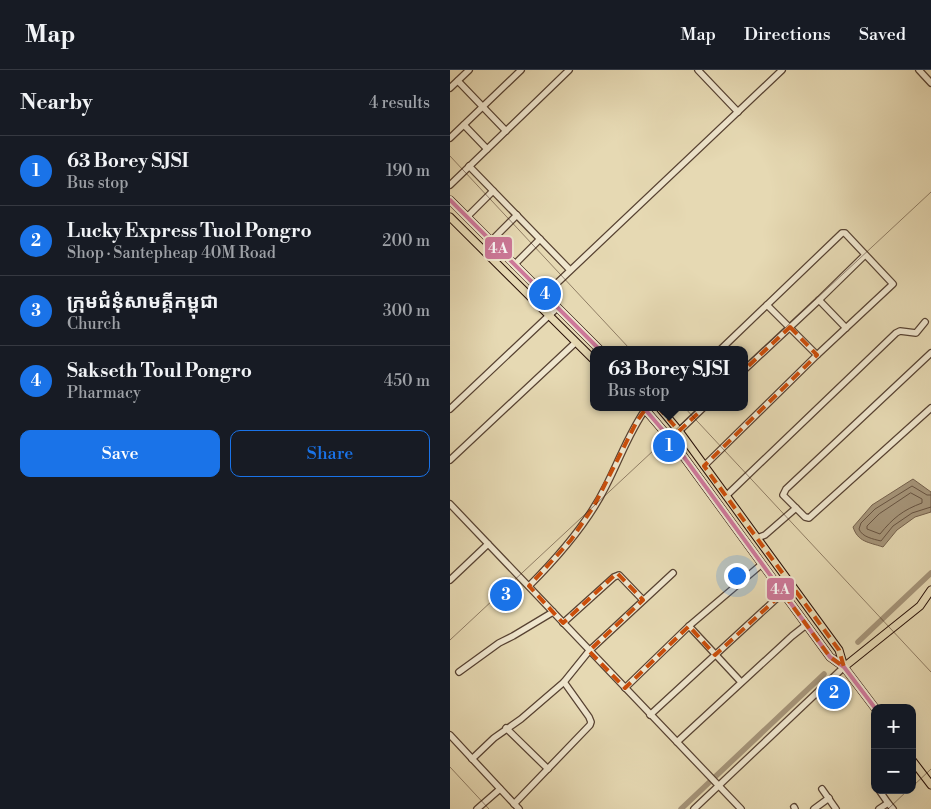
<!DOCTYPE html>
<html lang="en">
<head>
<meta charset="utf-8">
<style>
  :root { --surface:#171b24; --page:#242831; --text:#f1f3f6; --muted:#9ea1a6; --line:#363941; --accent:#1a73e8 }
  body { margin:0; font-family:"Libre Bodoni","Noto Sans Khmer",serif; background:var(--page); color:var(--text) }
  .controls { position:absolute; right:15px; bottom:15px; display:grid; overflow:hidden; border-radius:10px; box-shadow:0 5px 20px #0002 }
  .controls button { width:45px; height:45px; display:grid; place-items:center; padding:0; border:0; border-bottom:1px solid var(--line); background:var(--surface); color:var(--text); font:25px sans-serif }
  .you { position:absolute; left:286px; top:505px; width:18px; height:18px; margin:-12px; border:4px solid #fff; border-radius:50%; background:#1a73e8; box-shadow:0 0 0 8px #1a73e833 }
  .badge { display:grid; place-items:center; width:32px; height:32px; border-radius:50%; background:var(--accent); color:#fff; font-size:16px; font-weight:700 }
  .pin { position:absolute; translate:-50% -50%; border:2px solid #fff; box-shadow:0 1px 5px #0006 }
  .popup { position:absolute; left:140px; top:276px; width:158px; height:65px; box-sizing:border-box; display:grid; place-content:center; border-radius:10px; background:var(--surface); filter:drop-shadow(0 1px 4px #0005); font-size:16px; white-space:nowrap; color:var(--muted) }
  .popup b { font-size:19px; color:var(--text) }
  .popup::after { content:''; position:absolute; left:50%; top:100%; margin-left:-10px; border:10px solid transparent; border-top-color:var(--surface) }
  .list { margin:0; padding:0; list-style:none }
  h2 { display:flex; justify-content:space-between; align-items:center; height:65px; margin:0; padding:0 20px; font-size:21px }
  h2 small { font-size:16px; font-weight:400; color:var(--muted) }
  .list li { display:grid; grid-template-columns:32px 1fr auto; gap:15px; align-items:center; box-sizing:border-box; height:70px; padding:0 20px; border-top:1px solid var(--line) }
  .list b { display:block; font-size:19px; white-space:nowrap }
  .list p { margin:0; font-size:16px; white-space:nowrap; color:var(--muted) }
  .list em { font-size:16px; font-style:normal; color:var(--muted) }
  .actions { display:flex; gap:10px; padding:15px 20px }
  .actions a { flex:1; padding:11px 0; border:1px solid var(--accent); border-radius:10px; text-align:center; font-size:18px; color:var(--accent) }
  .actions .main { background:var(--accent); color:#fff }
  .map { position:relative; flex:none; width:481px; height:739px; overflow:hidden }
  header { display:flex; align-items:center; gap:30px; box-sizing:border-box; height:70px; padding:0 25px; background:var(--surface); border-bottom:1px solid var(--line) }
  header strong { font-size:24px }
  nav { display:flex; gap:28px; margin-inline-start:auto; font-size:18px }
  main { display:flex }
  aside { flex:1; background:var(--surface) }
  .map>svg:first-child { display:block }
  .water { fill:#a59479; stroke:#735f4b }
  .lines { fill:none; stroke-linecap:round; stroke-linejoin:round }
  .shore { stroke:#665240; stroke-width:1 }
  .canal { stroke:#a59479; stroke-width:5.5 }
  .minor-casing { stroke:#574232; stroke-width:8 }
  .major-casing { stroke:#270f07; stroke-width:9 }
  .minor { stroke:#efe6ce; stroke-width:5.5 }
  .major { stroke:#e6d9b3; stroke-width:7 }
  .bus-1-casing { stroke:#efe6ce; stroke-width:8 }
  .bus-1 { stroke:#cd7899; stroke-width:4 }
  .marked { fill:none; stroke:#cb4e0b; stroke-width:4; stroke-dasharray:10 6; stroke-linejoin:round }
  .ticks { fill:none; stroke:#270f07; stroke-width:1; stroke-opacity:0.45 }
  .line-badge { stroke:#efe6ce; stroke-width:2 }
  .badge-label { font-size:14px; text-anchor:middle; font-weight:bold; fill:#fff }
</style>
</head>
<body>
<header>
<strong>Map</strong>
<nav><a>Map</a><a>Directions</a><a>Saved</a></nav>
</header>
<main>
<aside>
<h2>Nearby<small>4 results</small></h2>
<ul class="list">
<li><span class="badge">1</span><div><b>63 Borey SJSI</b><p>Bus stop</p></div><em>190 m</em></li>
<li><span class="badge">2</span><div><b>Lucky Express Tuol Pongro</b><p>Shop · Santepheap 40M Road</p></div><em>200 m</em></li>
<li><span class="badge">3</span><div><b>ក្រុមជំនុំសាមគ្គីកម្ពុជា</b><p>Church</p></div><em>300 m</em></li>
<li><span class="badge">4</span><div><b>Sakseth Toul Pongro</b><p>Pharmacy</p></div><em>450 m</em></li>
</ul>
<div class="actions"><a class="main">Save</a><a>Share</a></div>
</aside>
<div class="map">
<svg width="481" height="739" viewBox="0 0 481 739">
  <rect width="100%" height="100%" fill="#e6d9b3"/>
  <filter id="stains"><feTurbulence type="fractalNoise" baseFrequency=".004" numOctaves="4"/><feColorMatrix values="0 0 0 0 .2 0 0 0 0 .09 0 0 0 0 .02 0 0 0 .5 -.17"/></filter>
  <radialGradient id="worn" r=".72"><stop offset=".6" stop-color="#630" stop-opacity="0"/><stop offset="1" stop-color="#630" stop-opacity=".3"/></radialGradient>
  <path class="water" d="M 463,409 L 481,422 L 481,442 L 465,447 L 447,460 L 433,477 C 418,472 408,472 403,457 L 422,435 Z"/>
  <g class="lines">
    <g class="shore">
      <path d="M 461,423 L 472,429 L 472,433 C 453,440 443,448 430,464 L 417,459 L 417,456 L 429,444 Z"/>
      <path d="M 481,425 L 477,425 L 462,416 L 425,439 L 411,453 L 409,459 C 412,467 423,469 431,471 L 443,456 L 462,443 L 481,437"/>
    </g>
    <g class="canal">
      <path d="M 408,572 L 481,503"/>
      <path d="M 231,739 L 374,604"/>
    </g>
    <g class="minor-casing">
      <g id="minor">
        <path d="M 248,0 L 288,42"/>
        <path d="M 469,0 L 481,13"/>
        <path d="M 8,11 L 56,61"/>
        <path d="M 0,18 L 19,0"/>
        <path d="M 14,55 L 37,79"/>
        <path d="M 0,68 L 71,0"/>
        <path d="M 19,96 L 120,200"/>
        <path d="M 0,115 L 119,0"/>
        <path d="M 17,147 L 43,121"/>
        <path d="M 41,171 L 67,145"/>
        <path d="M 64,195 L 90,169"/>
        <path d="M 369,230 L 396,258"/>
        <path d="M 86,233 L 332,0"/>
        <path d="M 317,235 L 367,285"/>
        <path d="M 481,283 L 336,419 L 333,425 L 355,447 L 359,448 L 481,338"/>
        <path d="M 294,300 L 369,230 L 415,185"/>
        <path d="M 0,339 L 107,238"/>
        <path d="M 229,361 L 254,337"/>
        <path d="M 0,390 L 125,273"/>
        <path d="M 254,396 L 367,285 L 443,214 L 395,163 L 392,163 L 270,280"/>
        <path d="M 276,426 L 446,263 L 450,261 L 466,263 L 475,252"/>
        <path d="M 0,434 L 291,739"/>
        <path d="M 307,468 L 315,465 L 346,438"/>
        <path d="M 0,510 L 38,474"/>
        <path d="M 79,516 C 109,486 138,453 156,416 C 170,389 179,362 197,337"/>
        <path d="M 113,553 L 164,507 L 169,505 L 193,530"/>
        <path d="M 239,556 L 291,612"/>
        <path d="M 9,602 L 49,573 L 63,566 L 103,542"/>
        <path d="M 175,618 L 239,556 L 312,494"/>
        <path d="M 200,645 L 326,529 L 334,524"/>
        <path d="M 56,658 L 98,699"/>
        <path d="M 0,665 L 69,739"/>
        <path d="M 227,672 L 342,566 L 356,555"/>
        <path d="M 22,689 L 44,668 L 71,649 L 114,612 L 139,581 L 223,503"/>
        <path d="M 372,719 L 386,739"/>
        <path d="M 429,720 L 438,733"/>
        <path d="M 64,734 L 140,655 L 141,652 L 139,647 L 114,612"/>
        <path d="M 344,737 L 345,739"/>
        <path d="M 27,739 L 50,719"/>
        <path d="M 244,739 L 394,597"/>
        <path d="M 364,739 L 379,728"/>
        <path d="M 429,739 L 438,733 L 443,739"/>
      </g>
    </g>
    <g class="major-casing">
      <g id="major">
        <path d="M 0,130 L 150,280"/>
        <path d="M 0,147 L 144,290"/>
        <path d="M 193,337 L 223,372 L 380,587 L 394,597 L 425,638"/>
        <path d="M 209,337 L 229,361 L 389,580 L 394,597"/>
        <path d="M 394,597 L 470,536 L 481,520"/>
        <path d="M 462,690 L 481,715"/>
      </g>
    </g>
    <use href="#minor" class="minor"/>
    <use href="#major" class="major"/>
    <g class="bus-1-casing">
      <g id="bus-1">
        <path d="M 0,130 L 150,280"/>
        <path d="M 193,337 L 223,372 L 380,587 L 394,597 L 425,638"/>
      </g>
    </g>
    <use href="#bus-1" class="bus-1"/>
  </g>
  <path class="marked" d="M 340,257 L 367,285 L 254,396 L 389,580 L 394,597 L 380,587 L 333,523 L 265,585 L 239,556 L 175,618 L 139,581 L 193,530 L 167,503 L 113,553 L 79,516 L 121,470 L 144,436 L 187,351 L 202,330 L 229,361 Z"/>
  <path class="ticks" d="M 0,86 L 481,602M 0,570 L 481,122M 0,697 L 39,739M 462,717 L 481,699M 438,739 L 458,720"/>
  <g class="line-badge">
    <rect x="34" y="166" width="29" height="24" rx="5" fill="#cd7899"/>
    <rect x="316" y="507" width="29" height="24" rx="5" fill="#cd7899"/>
  </g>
  <g class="badge-label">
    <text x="48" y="183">4A</text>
    <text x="330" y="524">4A</text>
  </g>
  <rect width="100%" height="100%" filter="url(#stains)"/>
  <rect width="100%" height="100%" fill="url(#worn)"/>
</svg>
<div class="controls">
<button>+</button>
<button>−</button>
</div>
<div class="you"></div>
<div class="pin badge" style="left:219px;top:376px">1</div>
<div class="popup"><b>63 Borey SJSI</b>Bus stop</div>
<div class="pin badge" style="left:384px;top:623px">2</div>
<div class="pin badge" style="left:56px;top:525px">3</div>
<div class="pin badge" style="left:95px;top:224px">4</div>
</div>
</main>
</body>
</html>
